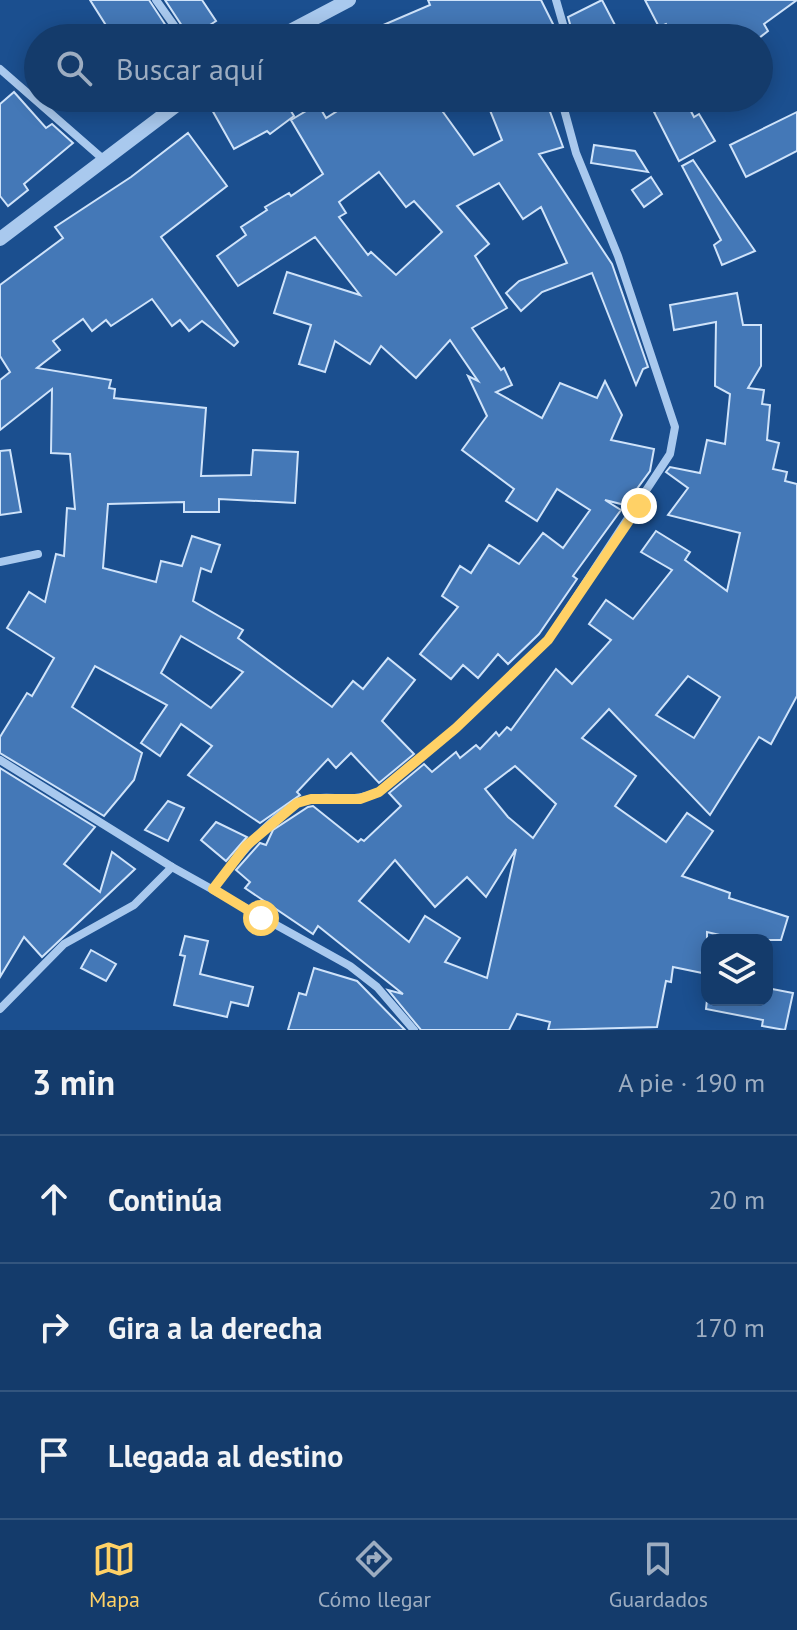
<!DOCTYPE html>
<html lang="es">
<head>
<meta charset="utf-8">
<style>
  :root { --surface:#143b6b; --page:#1d4271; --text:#f1f3f6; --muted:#9dadc1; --line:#33557e; --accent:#ffd166 }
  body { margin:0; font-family:"PT Sans",sans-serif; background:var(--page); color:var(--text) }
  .controls { position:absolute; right:24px; bottom:24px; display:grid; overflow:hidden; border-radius:16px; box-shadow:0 4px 20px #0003 }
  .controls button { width:72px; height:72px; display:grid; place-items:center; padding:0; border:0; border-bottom:2px solid var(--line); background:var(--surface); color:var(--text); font:40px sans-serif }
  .stop { position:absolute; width:24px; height:24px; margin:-18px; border:6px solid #ffd166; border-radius:50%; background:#fff }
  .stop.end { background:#ffd166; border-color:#fff; box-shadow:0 2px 8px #0008 }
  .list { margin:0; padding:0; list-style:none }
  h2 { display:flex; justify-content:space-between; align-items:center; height:104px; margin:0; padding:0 32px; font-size:34px }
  h2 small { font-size:26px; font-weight:400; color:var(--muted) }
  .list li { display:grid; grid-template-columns:52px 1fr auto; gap:24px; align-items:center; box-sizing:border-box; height:128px; padding:0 32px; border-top:2px solid var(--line) }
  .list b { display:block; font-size:30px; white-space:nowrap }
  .list em { font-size:26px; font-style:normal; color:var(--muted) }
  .icon { flex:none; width:44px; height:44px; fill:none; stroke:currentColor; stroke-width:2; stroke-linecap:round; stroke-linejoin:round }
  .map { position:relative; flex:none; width:797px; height:1030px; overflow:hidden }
  .search { position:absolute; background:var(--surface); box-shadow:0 4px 20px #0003; left:24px; right:24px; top:24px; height:88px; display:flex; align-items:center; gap:20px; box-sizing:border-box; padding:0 28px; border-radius:44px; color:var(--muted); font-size:30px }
  .sheet { height:488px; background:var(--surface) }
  nav { display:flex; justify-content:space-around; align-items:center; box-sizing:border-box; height:112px; border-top:2px solid var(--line); background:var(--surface); font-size:22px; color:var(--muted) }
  nav a { display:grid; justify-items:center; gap:4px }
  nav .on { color:var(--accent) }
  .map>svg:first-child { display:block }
  .building { fill:#4478b7; stroke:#cfe3fa; stroke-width:2; fill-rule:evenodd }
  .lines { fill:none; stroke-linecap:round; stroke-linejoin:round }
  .minor { stroke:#a9c9ee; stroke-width:8 }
  .tertiary { stroke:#a9c9ee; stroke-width:14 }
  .route { stroke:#ffd166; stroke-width:10 }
</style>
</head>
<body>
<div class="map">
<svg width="797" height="1030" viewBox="0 0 797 1030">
  <rect width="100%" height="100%" fill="#1b4f8f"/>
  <g class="building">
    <path d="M 90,0 L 149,0 L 174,38 L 114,38 Z"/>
    <path d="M 165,0 L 202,0 L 216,21 L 190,38 Z"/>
    <path d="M 428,0 L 541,0 L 560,38 L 353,38 L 430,5 Z"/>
    <path d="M 602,0 L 615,25 L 591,38 L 574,38 L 568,17 Z"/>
    <path d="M 645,0 L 797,0 L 764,24 L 768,31 L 759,38 L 674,38 L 666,24 L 659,27 Z"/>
    <path d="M 14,92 L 46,128 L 52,124 L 73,143 L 24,184 L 28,190 L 8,206 L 0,196 L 0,104 Z"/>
    <path d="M 228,98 L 283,98 L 294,116 L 270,134 L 267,131 L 234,149 L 211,108 Z"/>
    <path d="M 358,98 L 476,98 L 443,112 L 474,155 L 502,140 L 485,98 L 545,98 L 563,147 L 539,154 L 612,264 L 648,367 L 643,369 L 636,385 L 592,273 L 542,292 L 521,311 L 506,293 L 519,281 L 567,263 L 541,207 L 523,219 L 499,183 L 457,206 L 489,244 L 475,256 L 507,308 L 472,328 L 501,370 L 504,368 L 512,385 L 496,392 L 542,418 L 560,383 L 597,398 L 605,381 L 622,415 L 611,440 L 654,449 L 650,471 L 625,505 L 605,500 L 621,510 L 573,576 L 577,579 L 539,634 L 508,664 L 498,654 L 478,678 L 463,665 L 451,679 L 420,654 L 458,607 L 442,596 L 460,566 L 471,573 L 489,545 L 519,564 L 543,533 L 563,548 L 590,510 L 557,489 L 537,521 L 506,501 L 514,489 L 462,450 L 487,416 L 468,376 L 478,381 L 450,340 L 416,378 L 381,346 L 370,364 L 335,341 L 325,372 L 299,364 L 311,325 L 274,313 L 287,272 L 360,295 L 315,237 L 238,286 L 217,256 L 246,235 L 241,227 L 267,210 L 265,207 L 289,193 L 291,196 L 323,174 L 291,120 L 318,104 L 326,118 ZM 379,172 L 406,207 L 414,201 L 442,232 L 396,275 L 371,252 L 368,255 L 339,217 L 346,213 L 339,202 Z"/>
    <path d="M 680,98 L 684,98 L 694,117 L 699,114 L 715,141 L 679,161 L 654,112 Z"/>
    <path d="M 797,112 L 797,151 L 746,177 L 730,145 Z"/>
    <path d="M 188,133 L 227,186 L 161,237 L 238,342 L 234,346 L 202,321 L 189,331 L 180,320 L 172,326 L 152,299 L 111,326 L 106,320 L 92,331 L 83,319 L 53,341 L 60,350 L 37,368 L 111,380 L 109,388 L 115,389 L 114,398 L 206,408 L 201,476 L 251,475 L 253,450 L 298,452 L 295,503 L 219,499 L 219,512 L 184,512 L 184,502 L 108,504 L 103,568 L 156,582 L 161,561 L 182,566 L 192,536 L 220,545 L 211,572 L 201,568 L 193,601 L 243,630 L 238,638 L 332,707 L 353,681 L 363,689 L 388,658 L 415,680 L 382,721 L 414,754 L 379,783 L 351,753 L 336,768 L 328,759 L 297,792 L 300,795 L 260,823 L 188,775 L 212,746 L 181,724 L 160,756 L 141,743 L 167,705 L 95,666 L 72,707 L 142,753 L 134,780 L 104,816 L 0,753 L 0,737 L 27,693 L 32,696 L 54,658 L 7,628 L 29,592 L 45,602 L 56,554 L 64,556 L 67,508 L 75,509 L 70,454 L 51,453 L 52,389 L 0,430 L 0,380 L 10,372 L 0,356 L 0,285 L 63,238 L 55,227 L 131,177 ZM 181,636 L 243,672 L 211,708 L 161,673 Z"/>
    <path d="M 594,145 L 635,151 L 648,172 L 591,163 Z"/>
    <path d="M 693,160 L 728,212 L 755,251 L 722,265 L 714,245 L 721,240 L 682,166 Z"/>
    <path d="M 651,177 L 662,194 L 644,207 L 632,190 Z"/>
    <path d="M 737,293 L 743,325 L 761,325 L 761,366 L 748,388 L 764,390 L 762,404 L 770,405 L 767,440 L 779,443 L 773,469 L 787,472 L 785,481 L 797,484 L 797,696 L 771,744 L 759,737 L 710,815 L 609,709 L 582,738 L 636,776 L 615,806 L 666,842 L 687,813 L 713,831 L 682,876 L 730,893 L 729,898 L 788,917 L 781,940 L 741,940 L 707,932 L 707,974 L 673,967 L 671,982 L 666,981 L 657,1027 L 548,1030 L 550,1022 L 517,1014 L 509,1030 L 421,1030 L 388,990 L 403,994 L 318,926 L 313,934 L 245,888 L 250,882 L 236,870 L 260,843 L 266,845 L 273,830 L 308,807 L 313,806 L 358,842 L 361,839 L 364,841 L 401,806 L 389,793 L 424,764 L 432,772 L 456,752 L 460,758 L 476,745 L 480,749 L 496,732 L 499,736 L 507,727 L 511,730 L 556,669 L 572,684 L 611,640 L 589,624 L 606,600 L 633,619 L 672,570 L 641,552 L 656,531 L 690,552 L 685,560 L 727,591 L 740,533 L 668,515 L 688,488 L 666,472 L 670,467 L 700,473 L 707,440 L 725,444 L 730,394 L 715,386 L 716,322 L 674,330 L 670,305 ZM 688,676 L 720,697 L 694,738 L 656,715 ZM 515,766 L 556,804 L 533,838 L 508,817 L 485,789 ZM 516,849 L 487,978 L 445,962 L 460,938 L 425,916 L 409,942 L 359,901 L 395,860 L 435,907 L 467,877 L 486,897 Z"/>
    <path d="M 10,450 L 21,512 L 0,515 L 0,451 Z"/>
    <path d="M 0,768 L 95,827 L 64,864 L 100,892 L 112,852 L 135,869 L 42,957 L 24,937 L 0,977 Z"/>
    <path d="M 168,801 L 184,808 L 168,841 L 145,830 Z"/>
    <path d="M 216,822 L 247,837 L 226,861 L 201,840 Z"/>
    <path d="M 185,936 L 208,941 L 200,974 L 253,987 L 248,1006 L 231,1002 L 227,1017 L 174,1005 L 185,956 L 180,955 Z"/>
    <path d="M 91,950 L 116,964 L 106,981 L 81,968 Z"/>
    <path d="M 314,968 L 357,981 L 405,1030 L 288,1030 L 299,993 L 306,995 Z"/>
    <path d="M 767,988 L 793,993 L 785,1030 L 762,1026 L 763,1020 L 706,1009 L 707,1000 L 767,1000 Z"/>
  </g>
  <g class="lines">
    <g class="minor">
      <path d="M 156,0 L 183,38"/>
      <path d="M 556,0 L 567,38"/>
      <path d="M 0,69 L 103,159"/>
      <path d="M 0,562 L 38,554"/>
      <path d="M 0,760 L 172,867 L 350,966 L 377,987 L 414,1030"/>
      <path d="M 213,889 C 232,864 275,808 306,800 C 331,793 347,805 379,792 L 456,728 L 548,640 L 670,454 L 675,427 L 618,256 L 576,153 L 561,98"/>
      <path d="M 0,1009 L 64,944 L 134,905 L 172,867"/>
    </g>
    <g class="tertiary">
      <path d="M 277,38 L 349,0"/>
      <path d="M 0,239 L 186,98"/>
    </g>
  </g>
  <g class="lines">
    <path class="route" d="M 261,918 L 213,889 L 246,846 L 297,803 L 311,799 L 360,799 L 379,792 L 456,728 L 548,640 L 639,506"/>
  </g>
</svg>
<div class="controls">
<button><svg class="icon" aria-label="layers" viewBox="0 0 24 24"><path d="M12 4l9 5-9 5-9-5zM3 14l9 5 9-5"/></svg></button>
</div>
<div class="stop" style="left:261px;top:918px"></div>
<div class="stop end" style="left:639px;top:506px"></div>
<div class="search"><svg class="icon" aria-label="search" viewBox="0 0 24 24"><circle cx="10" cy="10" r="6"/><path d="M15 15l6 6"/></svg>Buscar aquí</div>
</div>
<section class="sheet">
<h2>3 min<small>A pie · 190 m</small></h2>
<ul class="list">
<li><svg class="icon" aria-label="ahead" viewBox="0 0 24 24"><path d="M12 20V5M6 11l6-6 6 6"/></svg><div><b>Continúa</b></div><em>20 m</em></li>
<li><svg class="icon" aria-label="right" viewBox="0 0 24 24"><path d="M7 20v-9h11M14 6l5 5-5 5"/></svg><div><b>Gira a la derecha</b></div><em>170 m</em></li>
<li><svg class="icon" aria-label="arrive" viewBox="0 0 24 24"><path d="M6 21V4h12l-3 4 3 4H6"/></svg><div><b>Llegada al destino</b></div></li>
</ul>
</section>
<nav>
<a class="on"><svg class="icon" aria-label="map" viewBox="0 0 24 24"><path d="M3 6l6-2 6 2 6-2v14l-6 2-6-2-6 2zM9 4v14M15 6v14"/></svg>Mapa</a>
<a><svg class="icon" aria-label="directions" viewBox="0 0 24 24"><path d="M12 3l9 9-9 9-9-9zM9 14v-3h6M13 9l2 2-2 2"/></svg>Cómo llegar</a>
<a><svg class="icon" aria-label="saved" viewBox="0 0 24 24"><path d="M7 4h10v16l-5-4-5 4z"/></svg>Guardados</a>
</nav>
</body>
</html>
